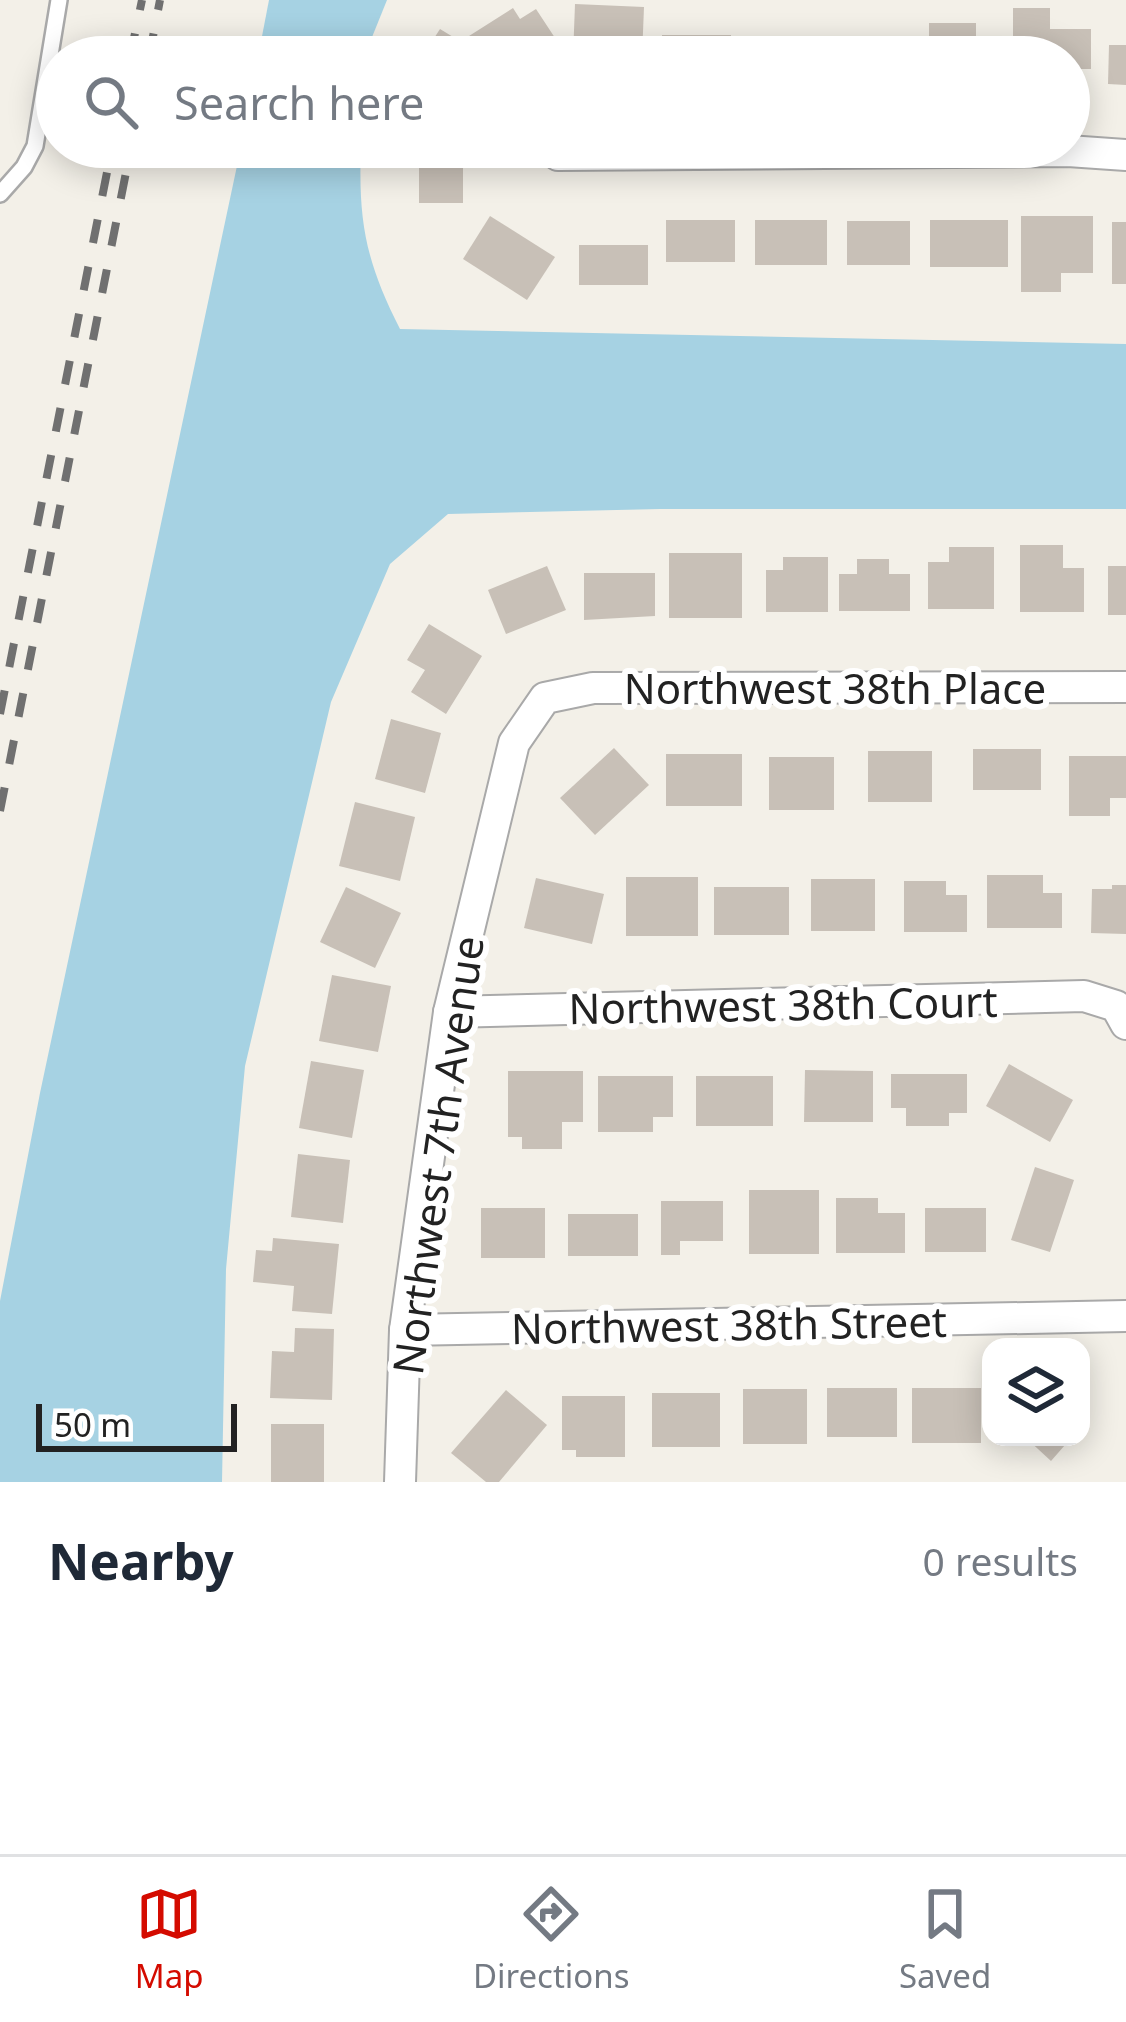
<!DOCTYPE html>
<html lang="en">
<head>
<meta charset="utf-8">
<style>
  :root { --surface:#fff; --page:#f2f2f3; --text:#1f2937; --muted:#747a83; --line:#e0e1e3; --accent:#d40b00 }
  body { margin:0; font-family:"Noto Sans",sans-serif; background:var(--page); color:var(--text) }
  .controls { position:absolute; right:36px; bottom:36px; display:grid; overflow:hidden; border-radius:24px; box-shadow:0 6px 30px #0003 }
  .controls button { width:108px; height:108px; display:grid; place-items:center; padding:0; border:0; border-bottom:3px solid var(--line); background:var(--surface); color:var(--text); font:60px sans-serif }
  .scale { position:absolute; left:36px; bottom:30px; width:201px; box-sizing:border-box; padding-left:12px; border:6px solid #222; border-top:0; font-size:33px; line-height:42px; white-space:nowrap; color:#222; -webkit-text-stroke:9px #fff; paint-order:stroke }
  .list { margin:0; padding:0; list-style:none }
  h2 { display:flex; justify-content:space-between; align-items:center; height:156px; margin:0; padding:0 48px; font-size:51px }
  h2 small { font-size:39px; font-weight:400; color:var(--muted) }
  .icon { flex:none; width:66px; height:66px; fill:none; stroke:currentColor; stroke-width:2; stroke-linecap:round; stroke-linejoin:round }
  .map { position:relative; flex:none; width:1126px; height:1482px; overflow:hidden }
  .search { position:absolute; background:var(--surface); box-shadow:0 6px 30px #0003; left:36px; right:36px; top:36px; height:132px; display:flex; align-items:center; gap:30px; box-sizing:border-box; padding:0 42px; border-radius:66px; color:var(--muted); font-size:45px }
  .sheet { height:372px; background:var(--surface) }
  nav { display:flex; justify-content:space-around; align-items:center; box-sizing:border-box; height:168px; border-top:3px solid var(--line); background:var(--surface); font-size:33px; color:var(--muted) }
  nav a { display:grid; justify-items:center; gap:6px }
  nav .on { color:var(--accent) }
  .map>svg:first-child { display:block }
  .water { fill:#a6d2e3 }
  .building { fill:#c8c0b7 }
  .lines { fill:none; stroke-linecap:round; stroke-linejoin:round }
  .service-casing { stroke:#a9a9a9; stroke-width:20 }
  .minor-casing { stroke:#a9a9a9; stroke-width:34 }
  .service { stroke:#fff; stroke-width:15 }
  .minor { stroke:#fff; stroke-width:30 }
  .rail { stroke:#707070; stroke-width:8; stroke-dasharray:24 24; stroke-linecap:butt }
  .labels { text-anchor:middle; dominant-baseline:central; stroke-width:12; stroke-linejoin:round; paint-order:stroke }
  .street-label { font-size:42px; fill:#222; stroke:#fff }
</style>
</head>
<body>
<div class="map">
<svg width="1126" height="1482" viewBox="0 0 1126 1482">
  <rect width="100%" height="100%" fill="#f3f0e8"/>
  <g class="water">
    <path d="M 269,0 L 387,0 L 364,57 L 258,57 Z"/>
    <path d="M 241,147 L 361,147 C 358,222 366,262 400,329 L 1126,344 L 1126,509 L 660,509 L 448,514 L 390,564 L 331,702 L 245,1066 L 226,1269 L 222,1482 L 0,1482 L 0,1301 L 40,1093 Z"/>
  </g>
  <g class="building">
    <path d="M 575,4 L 644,7 L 642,57 L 573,57 Z"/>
    <path d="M 513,8 L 520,19 L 536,9 L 559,44 L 538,57 L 483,57 L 469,36 Z"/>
    <path d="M 1013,8 L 1050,8 L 1050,29 L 1091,29 L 1091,69 L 1069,69 L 1069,57 L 1013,57 Z"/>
    <path d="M 929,23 L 976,23 L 976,41 L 997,41 L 997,57 L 929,57 Z"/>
    <path d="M 440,29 L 463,43 L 454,57 L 422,57 Z"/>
    <rect x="662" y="35" width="69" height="22"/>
    <rect x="756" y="36" width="68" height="21"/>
    <rect x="841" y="42" width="70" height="15"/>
    <path d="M 1109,45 L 1126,45 L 1126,85 L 1108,84 Z"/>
    <rect x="419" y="147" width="44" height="56"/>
    <path d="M 490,216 L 555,257 L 527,300 L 463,259 Z"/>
    <path d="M 1021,216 L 1093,216 L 1093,273 L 1061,273 L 1061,292 L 1021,292 Z"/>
    <rect x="666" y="220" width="69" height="42"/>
    <rect x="755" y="220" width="72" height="45"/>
    <rect x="930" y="220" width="78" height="47"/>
    <rect x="847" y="221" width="63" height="44"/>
    <rect x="1112" y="222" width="14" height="62"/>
    <rect x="579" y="245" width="69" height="40"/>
    <path d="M 1020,545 L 1063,545 L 1063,568 L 1084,568 L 1084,612 L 1020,612 Z"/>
    <path d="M 949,547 L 994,547 L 994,609 L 928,609 L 928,562 L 949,562 Z"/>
    <rect x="669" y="553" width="73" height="65"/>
    <path d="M 783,557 L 828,557 L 828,612 L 766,612 L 766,570 L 783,570 Z"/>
    <path d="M 857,559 L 889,559 L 889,574 L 910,574 L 910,611 L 839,611 L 839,574 L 857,574 Z"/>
    <path d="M 547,566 L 566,610 L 506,634 L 488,590 Z"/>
    <rect x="1108" y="566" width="18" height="49"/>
    <path d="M 584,573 L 655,573 L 655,616 L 584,620 Z"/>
    <path d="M 429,624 L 482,656 L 446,714 L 411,692 L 425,670 L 407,660 Z"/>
    <path d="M 391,719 L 441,733 L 425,793 L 375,779 Z"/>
    <path d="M 614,748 L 649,785 L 595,835 L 560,798 Z"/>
    <rect x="973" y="749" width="68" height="41"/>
    <rect x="868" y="751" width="64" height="51"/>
    <rect x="666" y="754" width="76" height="52"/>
    <path d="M 1069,756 L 1126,756 L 1126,798 L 1110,798 L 1110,816 L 1069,816 Z"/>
    <rect x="769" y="757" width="65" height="53"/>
    <path d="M 355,802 L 415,817 L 400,881 L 339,866 Z"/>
    <path d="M 987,875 L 1043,875 L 1043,893 L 1062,893 L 1062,928 L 987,928 Z"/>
    <rect x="626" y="877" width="72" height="59"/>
    <path d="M 536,878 L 604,894 L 592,944 L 524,928 Z"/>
    <rect x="811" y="879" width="64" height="52"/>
    <path d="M 904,881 L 946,881 L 946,895 L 967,895 L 967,932 L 904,932 Z"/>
    <path d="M 1112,885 L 1126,885 L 1126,934 L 1091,933 L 1092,889 L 1112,889 Z"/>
    <path d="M 346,887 L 401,913 L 375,968 L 320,942 Z"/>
    <rect x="714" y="887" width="75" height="48"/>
    <path d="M 332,975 L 391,986 L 378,1052 L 319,1041 Z"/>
    <path d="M 311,1061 L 364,1070 L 352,1138 L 299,1128 Z"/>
    <path d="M 1009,1064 L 1073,1100 L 1050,1142 L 986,1106 Z"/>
    <path d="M 805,1070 L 873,1071 L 873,1122 L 804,1122 Z"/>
    <path d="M 508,1071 L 583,1071 L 583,1122 L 562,1122 L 562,1149 L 522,1149 L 522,1137 L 508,1137 Z"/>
    <path d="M 891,1074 L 967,1074 L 967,1113 L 949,1113 L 949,1126 L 906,1126 L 906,1108 L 891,1108 Z"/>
    <path d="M 598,1076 L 673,1076 L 673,1117 L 653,1117 L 653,1132 L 598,1132 Z"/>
    <rect x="696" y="1076" width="77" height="50"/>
    <path d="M 298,1154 L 350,1160 L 343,1223 L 291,1217 Z"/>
    <path d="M 1035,1167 L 1074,1180 L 1050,1252 L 1011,1240 Z"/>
    <rect x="749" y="1190" width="70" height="64"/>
    <path d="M 836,1198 L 878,1198 L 878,1213 L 905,1213 L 905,1253 L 836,1253 Z"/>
    <path d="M 661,1201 L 723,1201 L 723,1241 L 680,1241 L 680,1255 L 661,1255 Z"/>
    <rect x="481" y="1208" width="64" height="50"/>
    <rect x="925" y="1208" width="61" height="44"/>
    <rect x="568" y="1214" width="70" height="42"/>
    <path d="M 273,1238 L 339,1244 L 332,1314 L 292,1311 L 294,1286 L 253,1282 L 256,1250 L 272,1251 Z"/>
    <path d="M 295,1328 L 334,1329 L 332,1400 L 270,1398 L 272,1351 L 294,1352 Z"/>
    <rect x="827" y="1388" width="70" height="49"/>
    <rect x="912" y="1388" width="69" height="55"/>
    <rect x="743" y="1389" width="64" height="55"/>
    <path d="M 506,1390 L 547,1425 L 499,1482 L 486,1482 L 451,1453 Z"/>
    <rect x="652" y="1393" width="68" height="54"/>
    <path d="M 562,1396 L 625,1396 L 625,1457 L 576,1457 L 576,1450 L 562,1450 Z"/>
    <rect x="271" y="1424" width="53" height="58"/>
    <path d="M 1025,1437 L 1072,1437 L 1051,1461 Z"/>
  </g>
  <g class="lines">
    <g class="service-casing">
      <path id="service" d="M 0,194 L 24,167 L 35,146 L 59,0"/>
    </g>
    <g class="minor-casing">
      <g id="minor">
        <path d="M 558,155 L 1068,151 L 1126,155"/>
        <path d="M 449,1012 L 1084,996 L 1116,1006 L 1126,1024"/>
        <path d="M 405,1330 L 1126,1316"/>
        <path d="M 400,1482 L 405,1330 L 449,1012 L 514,743 L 545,698 L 593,688 L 1126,687"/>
      </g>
    </g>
    <use href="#service" class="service"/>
    <use href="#minor" class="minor"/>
    <g class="rail">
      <path d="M 130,57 L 142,0"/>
      <path d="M 149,57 L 160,0"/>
      <path d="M 0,714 L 112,147"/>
      <path d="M 0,811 L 131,147"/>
    </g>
  </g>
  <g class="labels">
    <g class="street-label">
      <text x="835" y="687">Northwest 38th Place</text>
      <text transform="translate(783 1004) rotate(-1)">Northwest 38th Court</text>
      <text transform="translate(437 1155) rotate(-82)">Northwest 7th Avenue</text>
      <text transform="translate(729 1324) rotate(-1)">Northwest 38th Street</text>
    </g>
  </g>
</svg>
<div class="controls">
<button><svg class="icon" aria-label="layers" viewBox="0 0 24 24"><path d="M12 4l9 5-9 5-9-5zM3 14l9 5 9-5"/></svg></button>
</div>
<div class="scale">50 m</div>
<div class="search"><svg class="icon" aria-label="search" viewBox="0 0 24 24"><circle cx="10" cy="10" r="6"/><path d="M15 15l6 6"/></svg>Search here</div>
</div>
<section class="sheet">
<h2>Nearby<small>0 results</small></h2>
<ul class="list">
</ul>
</section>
<nav>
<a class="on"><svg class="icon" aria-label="map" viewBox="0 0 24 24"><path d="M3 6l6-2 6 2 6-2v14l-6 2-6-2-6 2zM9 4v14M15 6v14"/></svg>Map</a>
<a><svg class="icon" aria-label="directions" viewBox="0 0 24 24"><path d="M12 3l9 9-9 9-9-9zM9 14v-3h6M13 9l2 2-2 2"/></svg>Directions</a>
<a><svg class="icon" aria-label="saved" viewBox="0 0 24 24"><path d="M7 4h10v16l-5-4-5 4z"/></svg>Saved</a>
</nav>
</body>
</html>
